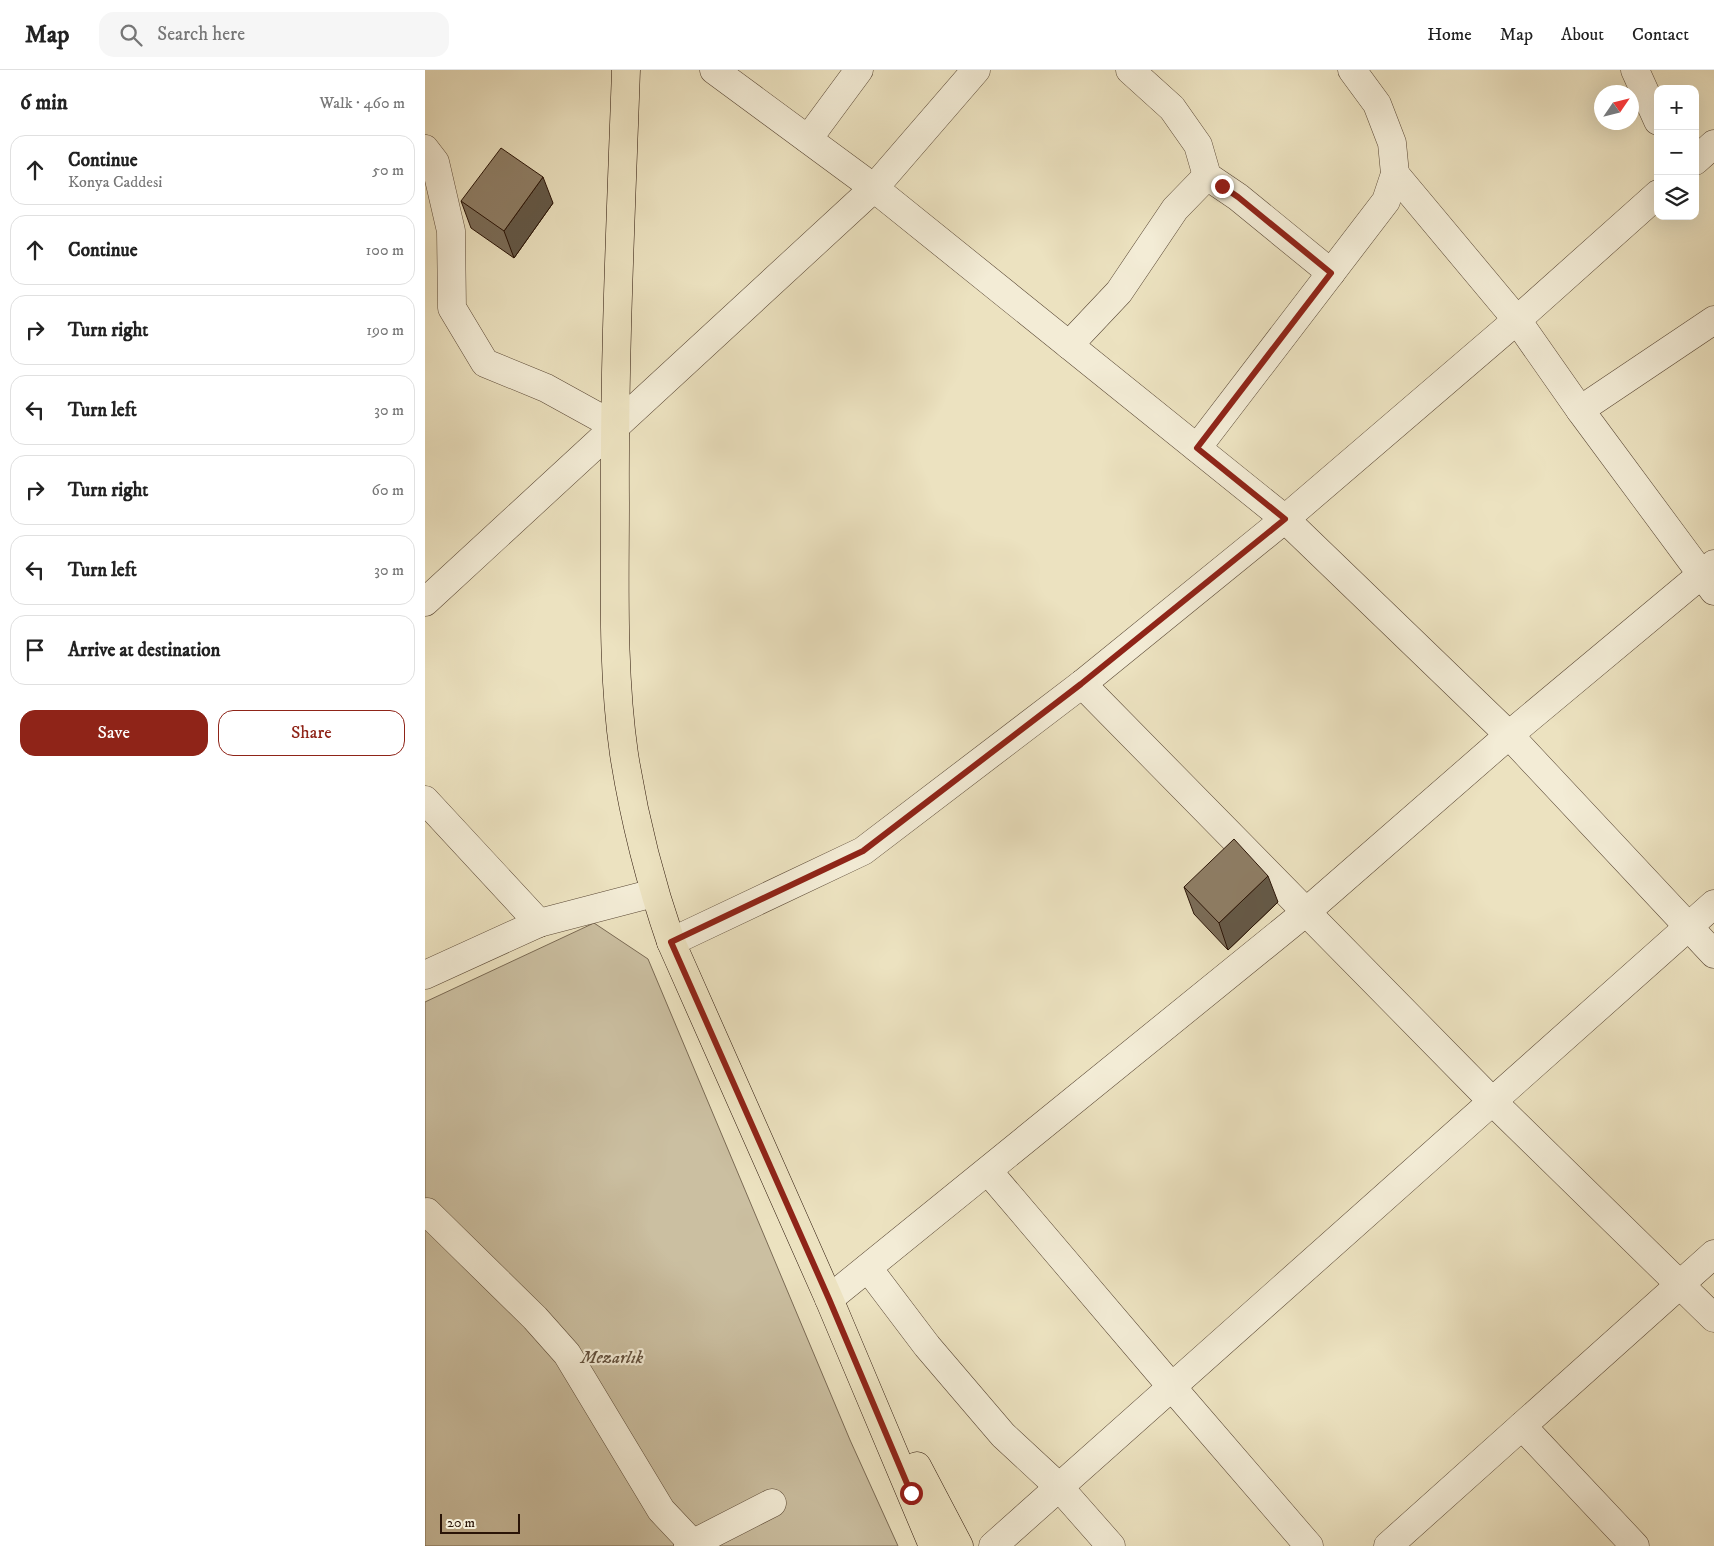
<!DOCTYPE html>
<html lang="en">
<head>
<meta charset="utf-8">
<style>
  :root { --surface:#fff; --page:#f6f6f6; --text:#222; --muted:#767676; --line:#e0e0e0; --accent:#8f2418 }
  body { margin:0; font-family:"IM FELL DW Pica",serif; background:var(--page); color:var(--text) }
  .controls { position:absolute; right:15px; top:15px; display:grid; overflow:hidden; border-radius:10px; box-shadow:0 5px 20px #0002 }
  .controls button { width:45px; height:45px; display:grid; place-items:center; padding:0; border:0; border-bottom:1px solid var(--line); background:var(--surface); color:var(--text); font:25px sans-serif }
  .compass { position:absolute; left:1169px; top:15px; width:45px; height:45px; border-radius:50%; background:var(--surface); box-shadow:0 5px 20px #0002; rotate:55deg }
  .scale { position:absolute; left:15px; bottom:12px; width:80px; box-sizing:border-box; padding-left:5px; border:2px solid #2a1407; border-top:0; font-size:14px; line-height:18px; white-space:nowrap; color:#2a1407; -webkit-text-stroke:4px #f3ecd6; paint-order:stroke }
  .stop { position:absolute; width:15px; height:15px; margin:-11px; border:4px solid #8f2418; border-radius:50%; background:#fff }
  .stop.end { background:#8f2418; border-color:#fff; box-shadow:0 1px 5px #0008 }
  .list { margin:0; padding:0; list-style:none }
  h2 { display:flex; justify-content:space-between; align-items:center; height:65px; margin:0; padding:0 20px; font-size:21px }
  h2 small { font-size:16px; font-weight:400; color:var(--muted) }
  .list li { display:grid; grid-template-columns:32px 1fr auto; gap:15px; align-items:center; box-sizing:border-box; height:70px; margin:0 10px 10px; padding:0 10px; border:1px solid var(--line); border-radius:15px }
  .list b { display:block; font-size:19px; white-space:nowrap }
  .list p { margin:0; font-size:16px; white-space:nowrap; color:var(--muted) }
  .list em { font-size:16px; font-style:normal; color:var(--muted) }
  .actions { display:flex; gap:10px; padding:15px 20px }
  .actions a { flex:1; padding:11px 0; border:1px solid var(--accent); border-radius:15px; text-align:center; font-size:18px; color:var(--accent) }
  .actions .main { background:var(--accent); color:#fff }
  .icon { flex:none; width:28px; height:28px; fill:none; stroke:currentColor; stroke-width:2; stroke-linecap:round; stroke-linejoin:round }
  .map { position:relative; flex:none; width:1289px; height:1476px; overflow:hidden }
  header { display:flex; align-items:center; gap:30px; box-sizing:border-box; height:70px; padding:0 25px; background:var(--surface); border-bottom:1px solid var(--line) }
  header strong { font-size:24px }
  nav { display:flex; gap:28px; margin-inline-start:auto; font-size:18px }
  .search { width:350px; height:45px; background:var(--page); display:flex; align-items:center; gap:12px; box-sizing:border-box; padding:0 18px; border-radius:15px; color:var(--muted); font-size:19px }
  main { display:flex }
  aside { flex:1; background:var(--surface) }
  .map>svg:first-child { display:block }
  .green { fill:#cbbfa1; stroke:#7a6a54 }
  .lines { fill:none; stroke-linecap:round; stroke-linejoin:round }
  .minor-casing { stroke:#5a4835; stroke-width:29 }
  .major-casing { stroke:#2a1407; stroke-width:29 }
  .minor { stroke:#f3ecd6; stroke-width:28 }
  .major { stroke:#ece2c0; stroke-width:28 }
  .wall { fill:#7b6d59; stroke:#2a1407 }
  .shaded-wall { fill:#645948; stroke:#2a1407 }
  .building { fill:#8f7f67; stroke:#2a1407 }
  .route { stroke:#8f2418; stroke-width:6 }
  .labels { text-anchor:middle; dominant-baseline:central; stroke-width:4.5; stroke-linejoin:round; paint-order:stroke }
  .park-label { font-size:18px; font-style:italic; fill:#62503d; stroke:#f3ecd6 }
</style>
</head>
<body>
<header>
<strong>Map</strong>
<div class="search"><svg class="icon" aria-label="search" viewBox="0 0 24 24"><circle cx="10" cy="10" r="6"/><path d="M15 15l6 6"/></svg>Search here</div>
<nav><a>Home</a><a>Map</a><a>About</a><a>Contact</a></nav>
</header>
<main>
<aside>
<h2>6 min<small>Walk · 460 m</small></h2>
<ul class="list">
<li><svg class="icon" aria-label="ahead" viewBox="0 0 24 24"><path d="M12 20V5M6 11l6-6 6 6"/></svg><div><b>Continue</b><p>Konya Caddesi</p></div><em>50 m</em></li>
<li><svg class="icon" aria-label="ahead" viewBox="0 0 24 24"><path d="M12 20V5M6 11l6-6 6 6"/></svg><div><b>Continue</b></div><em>100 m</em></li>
<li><svg class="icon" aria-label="right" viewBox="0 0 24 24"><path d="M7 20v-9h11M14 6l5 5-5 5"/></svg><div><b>Turn right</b></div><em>190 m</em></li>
<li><svg class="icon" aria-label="left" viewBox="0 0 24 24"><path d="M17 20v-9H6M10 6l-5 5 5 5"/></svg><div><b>Turn left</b></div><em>30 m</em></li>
<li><svg class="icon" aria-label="right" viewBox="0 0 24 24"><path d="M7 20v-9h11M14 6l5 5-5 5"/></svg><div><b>Turn right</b></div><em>60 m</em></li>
<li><svg class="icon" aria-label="left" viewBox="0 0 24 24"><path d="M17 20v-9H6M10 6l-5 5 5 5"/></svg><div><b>Turn left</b></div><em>30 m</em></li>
<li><svg class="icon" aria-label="arrive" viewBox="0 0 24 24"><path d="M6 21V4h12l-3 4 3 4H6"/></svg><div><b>Arrive at destination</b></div></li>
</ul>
<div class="actions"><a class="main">Save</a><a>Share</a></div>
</aside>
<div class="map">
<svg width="1289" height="1476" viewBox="0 0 1289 1476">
  <rect width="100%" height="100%" fill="#ece2c0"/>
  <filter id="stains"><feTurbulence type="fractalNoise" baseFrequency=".004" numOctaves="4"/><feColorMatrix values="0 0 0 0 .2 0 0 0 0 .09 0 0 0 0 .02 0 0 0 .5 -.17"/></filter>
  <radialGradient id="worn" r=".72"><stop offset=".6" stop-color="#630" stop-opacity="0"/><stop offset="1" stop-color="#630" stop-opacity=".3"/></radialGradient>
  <path class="green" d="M 169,853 L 223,889 L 425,1370 L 473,1476 L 0,1476 L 0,932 Z"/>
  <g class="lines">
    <g class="minor-casing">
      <g id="minor">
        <path d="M 289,0 L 449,118 L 860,449 L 1084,665 L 1289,884"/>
        <path d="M 705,0 L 747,38 L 773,75 L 782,106 L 813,127 L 906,203"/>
        <path d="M 1210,0 L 1233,51"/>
        <path d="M 383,69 L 434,0"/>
        <path d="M 0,79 L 10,92 L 26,161 L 27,238 L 60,293 L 121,318 L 190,356"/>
        <path d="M 1270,91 L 1289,74"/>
        <path d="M 970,104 L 1092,250 L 1155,340 L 1289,521"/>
        <path d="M 644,275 L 694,222 L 750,139 L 782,106"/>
        <path d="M 1155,340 L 1289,250"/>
        <path d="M 772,378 L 961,131 L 970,104 L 967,73 L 952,34 L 927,0"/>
        <path d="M 0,532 L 449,118 L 551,0"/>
        <path d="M 657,614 L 1067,1031 L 1289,1248"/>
        <path d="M 0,730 L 114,853"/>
        <path d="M 246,872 L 438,781 L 657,614 L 860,449 L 1092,250 L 1233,124"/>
        <path d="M 0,905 L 114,853 L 229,823"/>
        <path d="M 563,1101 L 746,1316 L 884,1476"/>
        <path d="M 2,1142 L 110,1248 L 142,1284 L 236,1440 L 268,1474"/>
        <path d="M 443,1198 L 502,1276 L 578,1365 L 634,1417 L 686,1476"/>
        <path d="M 404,1229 L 881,842 L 1084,665 L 1289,494"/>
        <path d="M 1097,1356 L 1210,1476"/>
        <path d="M 263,1476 L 347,1433"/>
        <path d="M 568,1476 L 1289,834"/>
        <path d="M 963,1476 L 1289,1184"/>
      </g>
    </g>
    <g class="major-casing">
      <g id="major">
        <path d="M 201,0 C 196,144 189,288 190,432 C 190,516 187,601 199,684 C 209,748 225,811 246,872 L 404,1229 L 508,1476"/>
        <path d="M 492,1396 L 534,1476"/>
      </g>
    </g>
    <use href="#minor" class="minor"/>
    <use href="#major" class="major"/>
  </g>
  <g class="wall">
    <path d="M 36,131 L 128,133 L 89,188 L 46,158 Z"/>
    <path d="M 759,817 L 853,832 L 803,880 L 769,844 Z"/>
  </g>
  <g class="shaded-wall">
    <path d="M 118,107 L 128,133 L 89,188 L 79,161 Z"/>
    <path d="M 843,806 L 853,832 L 803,880 L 794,853 Z"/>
  </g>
  <g class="building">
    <path d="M 76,78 L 118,107 L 79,161 L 36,131 Z"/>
    <path d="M 809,769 L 843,806 L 794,853 L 759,817 Z"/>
  </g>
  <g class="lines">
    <path class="route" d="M 486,1423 L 404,1229 L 246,872 L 438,781 L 656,614 L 860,449 L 772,378 L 906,203 L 813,127 L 797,116"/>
  </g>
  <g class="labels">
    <g class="park-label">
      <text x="187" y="1288">Mezarlık</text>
    </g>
  </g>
  <rect width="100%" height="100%" filter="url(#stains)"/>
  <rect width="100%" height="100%" fill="url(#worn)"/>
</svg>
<div class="controls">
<button>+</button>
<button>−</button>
<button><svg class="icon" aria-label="layers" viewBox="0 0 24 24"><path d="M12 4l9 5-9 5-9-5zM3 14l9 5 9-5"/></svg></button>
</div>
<svg class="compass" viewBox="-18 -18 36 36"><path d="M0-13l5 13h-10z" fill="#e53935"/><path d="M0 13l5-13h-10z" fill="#767676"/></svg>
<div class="scale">20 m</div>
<div class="stop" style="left:486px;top:1423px"></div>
<div class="stop end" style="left:797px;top:116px"></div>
</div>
</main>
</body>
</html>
